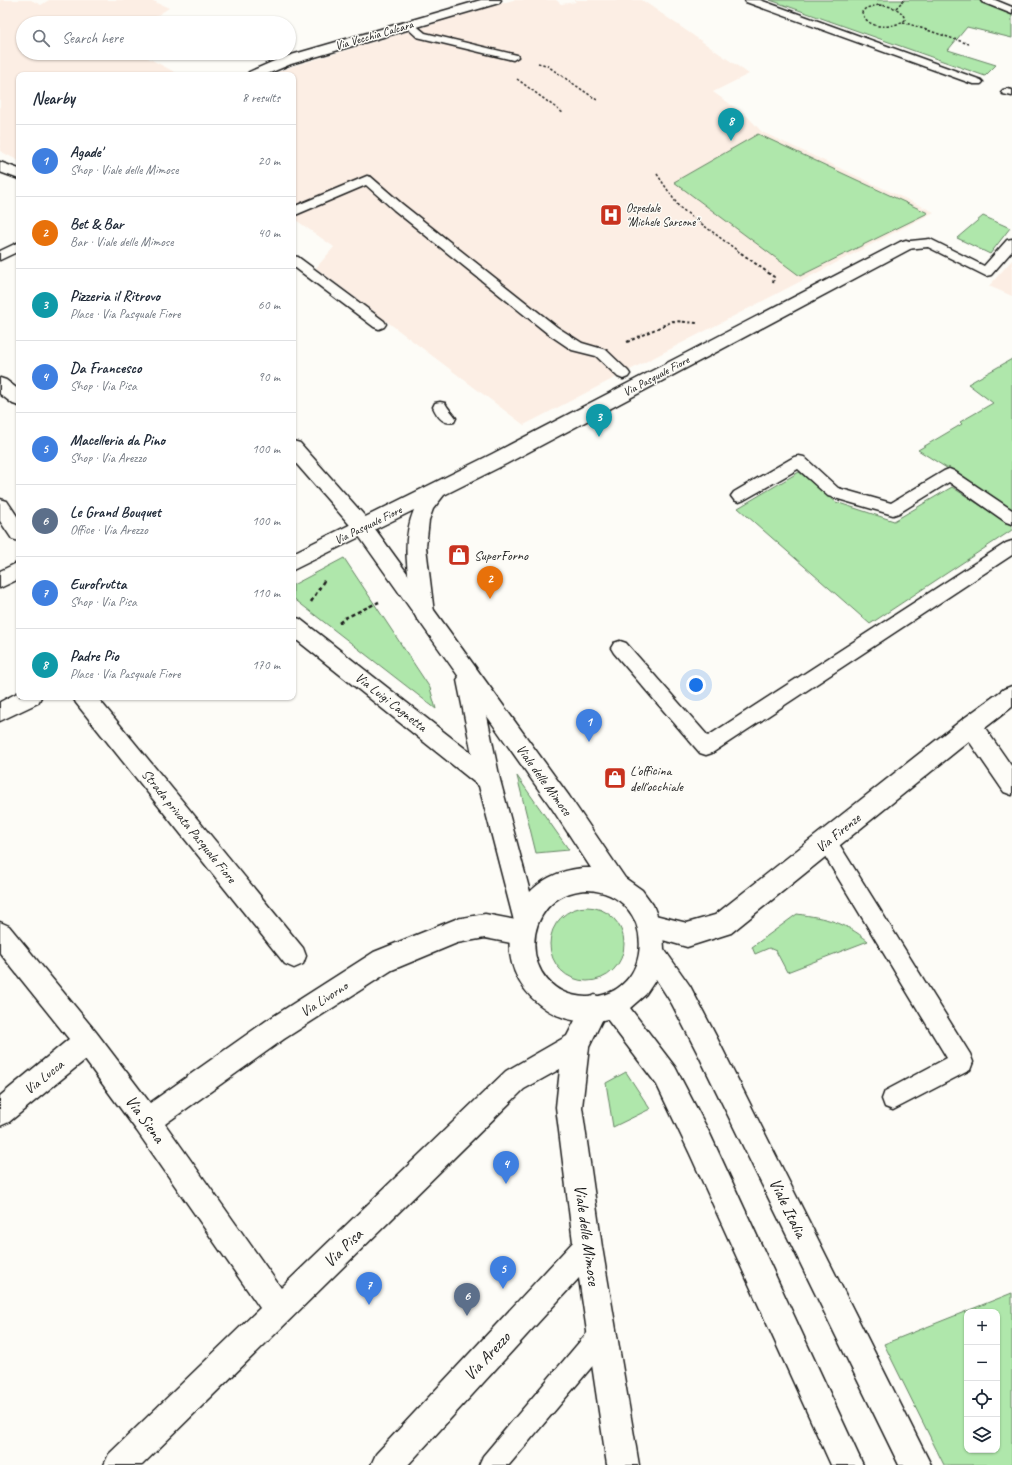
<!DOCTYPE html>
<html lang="en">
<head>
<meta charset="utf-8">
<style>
  :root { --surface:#fff; --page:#f6f6f7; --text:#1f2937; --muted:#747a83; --line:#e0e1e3; --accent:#b45309 }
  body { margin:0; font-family:Caveat,sans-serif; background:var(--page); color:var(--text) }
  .controls { position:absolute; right:12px; bottom:12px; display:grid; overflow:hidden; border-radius:8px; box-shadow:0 1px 3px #0004 }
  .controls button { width:36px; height:36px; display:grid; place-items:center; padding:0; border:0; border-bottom:1px solid var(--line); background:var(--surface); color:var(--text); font:20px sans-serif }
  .you { position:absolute; left:696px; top:685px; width:14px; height:14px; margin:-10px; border:3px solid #fff; border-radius:50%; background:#1a73e8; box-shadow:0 0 0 6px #1a73e833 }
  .badge { display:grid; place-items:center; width:26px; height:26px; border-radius:50%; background:var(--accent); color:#fff; font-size:13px; font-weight:700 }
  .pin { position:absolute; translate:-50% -33px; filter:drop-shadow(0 1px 2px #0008) }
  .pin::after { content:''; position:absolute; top:21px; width:14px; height:12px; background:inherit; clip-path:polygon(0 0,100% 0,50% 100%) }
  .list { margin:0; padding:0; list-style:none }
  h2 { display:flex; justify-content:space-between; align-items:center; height:52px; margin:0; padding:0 16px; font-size:17px }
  h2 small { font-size:13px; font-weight:400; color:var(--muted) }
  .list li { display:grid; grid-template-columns:26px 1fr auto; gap:12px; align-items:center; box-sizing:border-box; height:72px; padding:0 16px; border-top:1px solid var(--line) }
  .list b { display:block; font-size:15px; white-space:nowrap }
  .list p { margin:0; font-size:13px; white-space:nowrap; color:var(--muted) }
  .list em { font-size:13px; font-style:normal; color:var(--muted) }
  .icon { flex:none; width:22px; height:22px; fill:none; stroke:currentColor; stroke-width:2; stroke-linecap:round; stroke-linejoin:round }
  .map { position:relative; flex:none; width:1012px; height:1465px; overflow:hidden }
  .search { position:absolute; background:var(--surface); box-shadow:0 1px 3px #0004; left:16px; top:16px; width:280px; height:44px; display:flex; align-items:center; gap:10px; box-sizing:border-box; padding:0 14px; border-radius:22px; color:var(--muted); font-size:15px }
  .panel { position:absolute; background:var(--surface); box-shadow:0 1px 3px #0004; left:16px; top:72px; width:280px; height:628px; border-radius:8px }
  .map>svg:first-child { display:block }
  .built { fill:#fceee4 }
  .green { fill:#afe7ab; stroke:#668264; fill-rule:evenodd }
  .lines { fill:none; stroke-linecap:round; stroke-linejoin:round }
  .lane-casing { stroke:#1c1c1c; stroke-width:3 }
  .street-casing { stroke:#1c1c1c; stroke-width:3 }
  .secondary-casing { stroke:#1c1c1c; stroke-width:3 }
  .path-far2 { stroke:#1c1c1c; stroke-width:1.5; stroke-dasharray:2.5 2; stroke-linecap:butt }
  .path-far1 { stroke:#1c1c1c; stroke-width:2; stroke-dasharray:3 2.5; stroke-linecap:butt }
  .path { stroke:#1c1c1c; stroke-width:2.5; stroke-dasharray:4 3; stroke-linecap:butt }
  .lane { fill:#fdfcf7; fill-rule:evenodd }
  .street { fill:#fdfcf7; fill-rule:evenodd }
  .secondary { fill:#fdfcf7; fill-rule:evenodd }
  .labels { text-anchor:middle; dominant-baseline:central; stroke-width:3; stroke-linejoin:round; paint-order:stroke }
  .far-street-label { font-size:12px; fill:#1c1c1c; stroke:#fdfcf7 }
  .far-poi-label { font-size:12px; fill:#1c1c1c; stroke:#fdfcf7; text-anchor:start }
  .poi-label { font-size:14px; fill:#1c1c1c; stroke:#fdfcf7; text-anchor:start }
  .street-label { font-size:14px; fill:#1c1c1c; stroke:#fdfcf7 }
  .near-street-label { font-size:17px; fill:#1c1c1c; stroke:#fdfcf7 }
</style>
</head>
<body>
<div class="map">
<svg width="1012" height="1465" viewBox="0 0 1012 1465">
  <rect width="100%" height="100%" fill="#fdfcf7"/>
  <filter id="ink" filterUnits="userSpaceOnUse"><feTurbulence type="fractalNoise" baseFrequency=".025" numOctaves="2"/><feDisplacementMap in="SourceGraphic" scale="8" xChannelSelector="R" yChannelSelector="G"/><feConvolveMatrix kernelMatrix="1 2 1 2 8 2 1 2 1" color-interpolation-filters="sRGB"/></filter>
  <g filter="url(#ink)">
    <g class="built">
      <path d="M 0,0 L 31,0 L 41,5 L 49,0 L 151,0 L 169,8 L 145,23 L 23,23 L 23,53 L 139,53 L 180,75 L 19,75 L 19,161 L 0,151 Z"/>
      <path d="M 513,0 L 556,0 L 561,4 L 576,2 L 574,0 L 642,0 L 749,74 L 713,92 L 747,116 L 762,132 L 934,212 L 524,425 L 316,268 L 334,247 L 293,218 L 293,75 L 272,75 L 290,67 Z"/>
      <path d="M 1012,260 L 1012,296 L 989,286 Z"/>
    </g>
    <g class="green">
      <path d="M 770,0 L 978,0 L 1012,15 L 1012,38 L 967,27 L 948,50 L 996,65 L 985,76 Z"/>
      <path d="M 758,134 L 928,213 L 800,276 L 674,182 Z"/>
      <path d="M 983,216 L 1010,228 L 990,254 L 957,238 Z"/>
      <path d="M 1012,359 L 1012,509 L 918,450 L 962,424 L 960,422 L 993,403 L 968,384 Z"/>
      <path d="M 799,472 L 836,502 L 894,521 L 952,487 L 1012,526 L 1012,530 L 870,624 L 738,508 Z"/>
      <path d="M 344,558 L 430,688 L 436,709 L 293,598 L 293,585 Z"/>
      <path d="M 517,776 L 569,850 L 536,853 Z"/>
      <circle cx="587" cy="944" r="37"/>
      <path d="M 797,914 C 826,918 845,922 868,941 L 787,972 L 776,951 L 769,948 L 755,954 L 752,947 Z"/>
      <path d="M 626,1072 L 650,1109 L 613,1127 L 606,1083 Z"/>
      <path d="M 1012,1293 L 1012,1465 L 944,1465 L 884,1344 ZM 967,1312 L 997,1312 L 997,1450 L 967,1450 Z"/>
    </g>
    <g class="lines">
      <g class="lane-casing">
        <g id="lane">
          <path d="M 745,0 L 760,0 L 981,80 L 983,82 L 981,84 L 973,84 L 746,2 Z"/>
          <path d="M 981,0 L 995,0 L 1012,7 L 1012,14 L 982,2 Z"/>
          <path d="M 409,22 L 413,23 L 425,33 L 517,55 L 518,57 L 513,60 L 417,37 L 404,25 Z"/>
          <path d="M 1007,89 L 1012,90 L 1012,96 L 1003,94 L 1001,92 L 1003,90 Z"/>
          <path d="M 367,176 L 371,177 L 402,204 L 557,327 L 582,343 L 606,350 L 628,371 L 630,374 L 628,377 L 623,379 L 618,377 L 596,356 L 572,350 L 547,333 L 394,210 L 366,185 L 293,216 L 293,207 Z"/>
          <path d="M 930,239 L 984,266 L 1007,240 L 1012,239 L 1012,251 L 991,275 L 986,276 L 928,247 L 906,249 L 901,248 L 900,245 L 901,242 Z"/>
          <path d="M 19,242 L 19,251 L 0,260 L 0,251 Z"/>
          <path d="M 293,256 L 298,257 L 384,321 L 386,324 L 384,327 L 379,329 L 374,327 L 293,266 Z"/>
          <path d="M 440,402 L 445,403 C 448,409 453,413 456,418 L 454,422 C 443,425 437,416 433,407 L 435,403 Z"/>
          <path d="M 799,456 L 804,457 L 838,488 L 891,503 L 944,471 L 949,469 L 954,471 L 1012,510 L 1012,524 L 1006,522 L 949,482 L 899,513 L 893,515 L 828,496 L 798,469 L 744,500 L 739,502 L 734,500 L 731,496 L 734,492 L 794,457 Z"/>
          <path d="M 1012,541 L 1012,555 L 712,753 L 706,755 L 700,753 L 614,653 L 611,648 L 614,643 L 620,641 L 626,643 L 708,736 L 1006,543 Z"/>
          <path d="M 827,833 L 834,836 L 970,1054 L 973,1062 L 970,1070 L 893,1110 L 885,1107 L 882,1099 L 885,1091 L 947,1058 L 820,848 L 817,842 L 820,836 Z"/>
          <path d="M 602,1323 L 611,1326 L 614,1335 L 611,1344 L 509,1465 L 479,1465 L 483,1456 L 593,1326 Z"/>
        </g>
      </g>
      <g class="street-casing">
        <g id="street">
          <path d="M 481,0 L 501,0 L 499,3 L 291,64 L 265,75 L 247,75 L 249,72 L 281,58 Z"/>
          <path d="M 906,240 L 912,242 L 914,245 L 912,248 L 506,464 L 444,495 L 433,509 L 429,520 L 426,547 L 434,613 L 431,619 L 424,621 L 417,619 L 414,613 C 409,578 400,544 414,510 L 293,570 L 293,553 L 492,454 L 900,242 Z"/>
          <path d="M 0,499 L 7,501 L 19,519 L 19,541 L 12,539 L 0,521 Z"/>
          <path d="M 19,562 L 19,579 L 0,588 L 0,571 Z"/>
          <path d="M 1012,686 L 1012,707 L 985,728 L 1012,767 L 1012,795 L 1004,792 L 969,741 L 731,933 L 687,947 L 642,934 L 639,926 L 642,918 L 651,914 L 687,923 L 715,915 L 963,719 L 1004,689 Z"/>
          <path d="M 19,692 L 19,697 L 41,697 L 38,703 L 0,721 L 0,702 Z"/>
          <path d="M 73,697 L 97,697 L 303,948 L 306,956 L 303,964 L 294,968 L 285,964 L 76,703 Z"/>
          <path d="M 485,914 L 521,921 L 530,925 L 533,933 L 530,941 L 521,945 L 485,938 L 457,943 L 392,970 L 284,1039 L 165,1124 L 281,1288 L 506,1071 L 567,1036 L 586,999 L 595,995 L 604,999 L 608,1008 L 589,1047 L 582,1107 L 602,1247 L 639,1465 L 607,1465 L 579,1278 L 408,1465 L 371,1465 L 376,1454 L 573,1242 L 556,1107 L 560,1069 L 524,1089 L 142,1465 L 104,1465 L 109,1454 L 260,1308 L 137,1131 L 85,1060 L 9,1122 L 0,1126 L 0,1096 L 69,1039 L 0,953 L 0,922 L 9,926 L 96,1032 L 150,1103 L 266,1021 L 374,952 L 456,919 Z"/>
        </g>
      </g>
      <g class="secondary-casing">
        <g id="secondary">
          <path d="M 0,162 L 19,169 L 19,179 L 0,172 Z"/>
          <path d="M 0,378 L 6,380 L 19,390 L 19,406 L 13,404 L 0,394 Z"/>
          <path d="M 293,441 L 300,443 L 370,522 L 569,796 L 625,878 L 642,890 L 653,905 L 663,931 L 664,949 L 690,986 L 717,1038 L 931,1465 L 899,1465 L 699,1056 L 672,1004 L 656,979 L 646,994 L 630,1008 L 675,1067 L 710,1134 L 863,1465 L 831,1465 L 690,1154 L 657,1085 L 607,1019 C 550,1035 493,977 514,921 L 479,786 L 293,637 L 293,617 L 300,619 L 472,754 L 457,680 L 459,677 L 356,532 L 293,460 ZM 487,716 L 553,810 L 591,868 C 569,867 545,876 530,892 L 500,780 ZM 587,890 C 659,893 656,998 586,997 C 517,995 517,893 587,890 Z"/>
        </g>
      </g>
      <g class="path-far2">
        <path d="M 879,5 C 890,6 902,8 905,20 C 892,29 867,30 862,12 L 866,8 Z"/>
        <path d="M 896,8 L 904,0"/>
        <path d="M 903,22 L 969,44"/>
        <path d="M 538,63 L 546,65 L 597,100"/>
        <path d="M 517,79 L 563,113"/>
        <path d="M 657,174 L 679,207 L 742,254"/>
      </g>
      <g class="path-far1">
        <path d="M 741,253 L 774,277 L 773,284"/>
        <path d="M 627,342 L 673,321 L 697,323"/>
      </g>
      <g class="path">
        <path d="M 311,602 L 325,579"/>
        <path d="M 339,623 L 345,618 L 379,602"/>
      </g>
      <use href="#lane" class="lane"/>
      <use href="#street" class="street"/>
      <use href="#secondary" class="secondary"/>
    </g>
  </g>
  <defs>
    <g id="hospital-square" transform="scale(1.15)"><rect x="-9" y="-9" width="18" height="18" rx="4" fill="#c8321e" stroke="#fdfcf7"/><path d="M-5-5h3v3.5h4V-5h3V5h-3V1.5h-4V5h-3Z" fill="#fff"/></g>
    <g id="shop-square" transform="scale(1.15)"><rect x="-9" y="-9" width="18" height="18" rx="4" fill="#c8321e" stroke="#fdfcf7"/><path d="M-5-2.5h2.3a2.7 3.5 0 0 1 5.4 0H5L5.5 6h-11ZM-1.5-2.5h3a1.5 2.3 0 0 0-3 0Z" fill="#fff"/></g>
  </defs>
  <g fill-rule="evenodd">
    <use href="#hospital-square" x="611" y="215"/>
    <use href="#shop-square" x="459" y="555"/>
    <use href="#shop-square" x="615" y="778"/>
  </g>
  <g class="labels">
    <g class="far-street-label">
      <text transform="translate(374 35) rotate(-16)">Via Vecchia Calcara</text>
      <text transform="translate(656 376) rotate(-28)">Via Pasquale Fiore</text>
      <text transform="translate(368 525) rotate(-26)">Via Pasquale Fiore</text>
    </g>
    <g class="far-poi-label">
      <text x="626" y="208">Ospedale<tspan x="626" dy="14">"Michele Sarcone"</tspan></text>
    </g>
    <g class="poi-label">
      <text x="474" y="555">SuperForno</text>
      <text x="630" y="770">L'officina<tspan x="630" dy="16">dell'occhiale</tspan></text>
    </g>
    <g class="street-label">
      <text transform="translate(391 702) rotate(38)">Via Luigi Cagnetta</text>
      <text transform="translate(544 780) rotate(54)">Viale delle Mimose</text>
      <text transform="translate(189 826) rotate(51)">Strada privata Pasquale Fiore</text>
      <text transform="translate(838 833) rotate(-39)">Via Firenze</text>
      <text transform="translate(324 999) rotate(-33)">Via Livorno</text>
      <text transform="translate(44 1077) rotate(-39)">Via Lucca</text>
    </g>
    <g class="near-street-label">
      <text transform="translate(145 1119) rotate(54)">Via Siena</text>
      <text transform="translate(788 1208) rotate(64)">Viale Italia</text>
      <text transform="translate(587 1235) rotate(82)">Viale delle Mimose</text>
      <text transform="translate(343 1248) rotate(-44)">Via Pisa</text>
      <text transform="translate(487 1356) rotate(-47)">Via Arezzo</text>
    </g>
  </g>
</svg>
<div class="controls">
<button>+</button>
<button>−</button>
<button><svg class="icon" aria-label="locate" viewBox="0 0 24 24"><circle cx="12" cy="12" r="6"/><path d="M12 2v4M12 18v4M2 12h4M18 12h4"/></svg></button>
<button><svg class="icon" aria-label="layers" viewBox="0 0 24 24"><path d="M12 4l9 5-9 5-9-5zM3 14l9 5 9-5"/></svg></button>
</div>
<div class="you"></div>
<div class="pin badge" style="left:589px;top:742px;background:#3f7fe0">1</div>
<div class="pin badge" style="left:490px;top:599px;background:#e8710a">2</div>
<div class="pin badge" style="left:599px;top:437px;background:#0f9aa8">3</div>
<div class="pin badge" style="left:506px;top:1184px;background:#3f7fe0">4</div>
<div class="pin badge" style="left:503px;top:1289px;background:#3f7fe0">5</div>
<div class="pin badge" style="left:467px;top:1316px;background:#5c6f8a">6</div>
<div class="pin badge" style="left:369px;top:1305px;background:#3f7fe0">7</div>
<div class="pin badge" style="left:731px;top:141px;background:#0f9aa8">8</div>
<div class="search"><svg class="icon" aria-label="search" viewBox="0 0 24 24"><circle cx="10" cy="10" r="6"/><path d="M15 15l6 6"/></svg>Search here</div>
<section class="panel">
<h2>Nearby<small>8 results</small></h2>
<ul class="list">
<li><span class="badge" style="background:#3f7fe0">1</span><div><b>Agade'</b><p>Shop · Viale delle Mimose</p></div><em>20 m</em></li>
<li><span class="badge" style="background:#e8710a">2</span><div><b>Bet &amp; Bar</b><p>Bar · Viale delle Mimose</p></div><em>40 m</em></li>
<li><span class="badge" style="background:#0f9aa8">3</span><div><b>Pizzeria il Ritrovo</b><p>Place · Via Pasquale Fiore</p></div><em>60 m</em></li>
<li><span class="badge" style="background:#3f7fe0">4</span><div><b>Da Francesco</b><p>Shop · Via Pisa</p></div><em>90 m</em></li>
<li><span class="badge" style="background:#3f7fe0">5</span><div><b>Macelleria da Pino</b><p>Shop · Via Arezzo</p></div><em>100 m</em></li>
<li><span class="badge" style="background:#5c6f8a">6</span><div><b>Le Grand Bouquet</b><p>Office · Via Arezzo</p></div><em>100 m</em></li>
<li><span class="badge" style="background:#3f7fe0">7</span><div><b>Eurofrutta</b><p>Shop · Via Pisa</p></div><em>110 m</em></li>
<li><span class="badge" style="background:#0f9aa8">8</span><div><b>Padre Pio</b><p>Place · Via Pasquale Fiore</p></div><em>170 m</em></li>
</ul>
</section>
</div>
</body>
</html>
